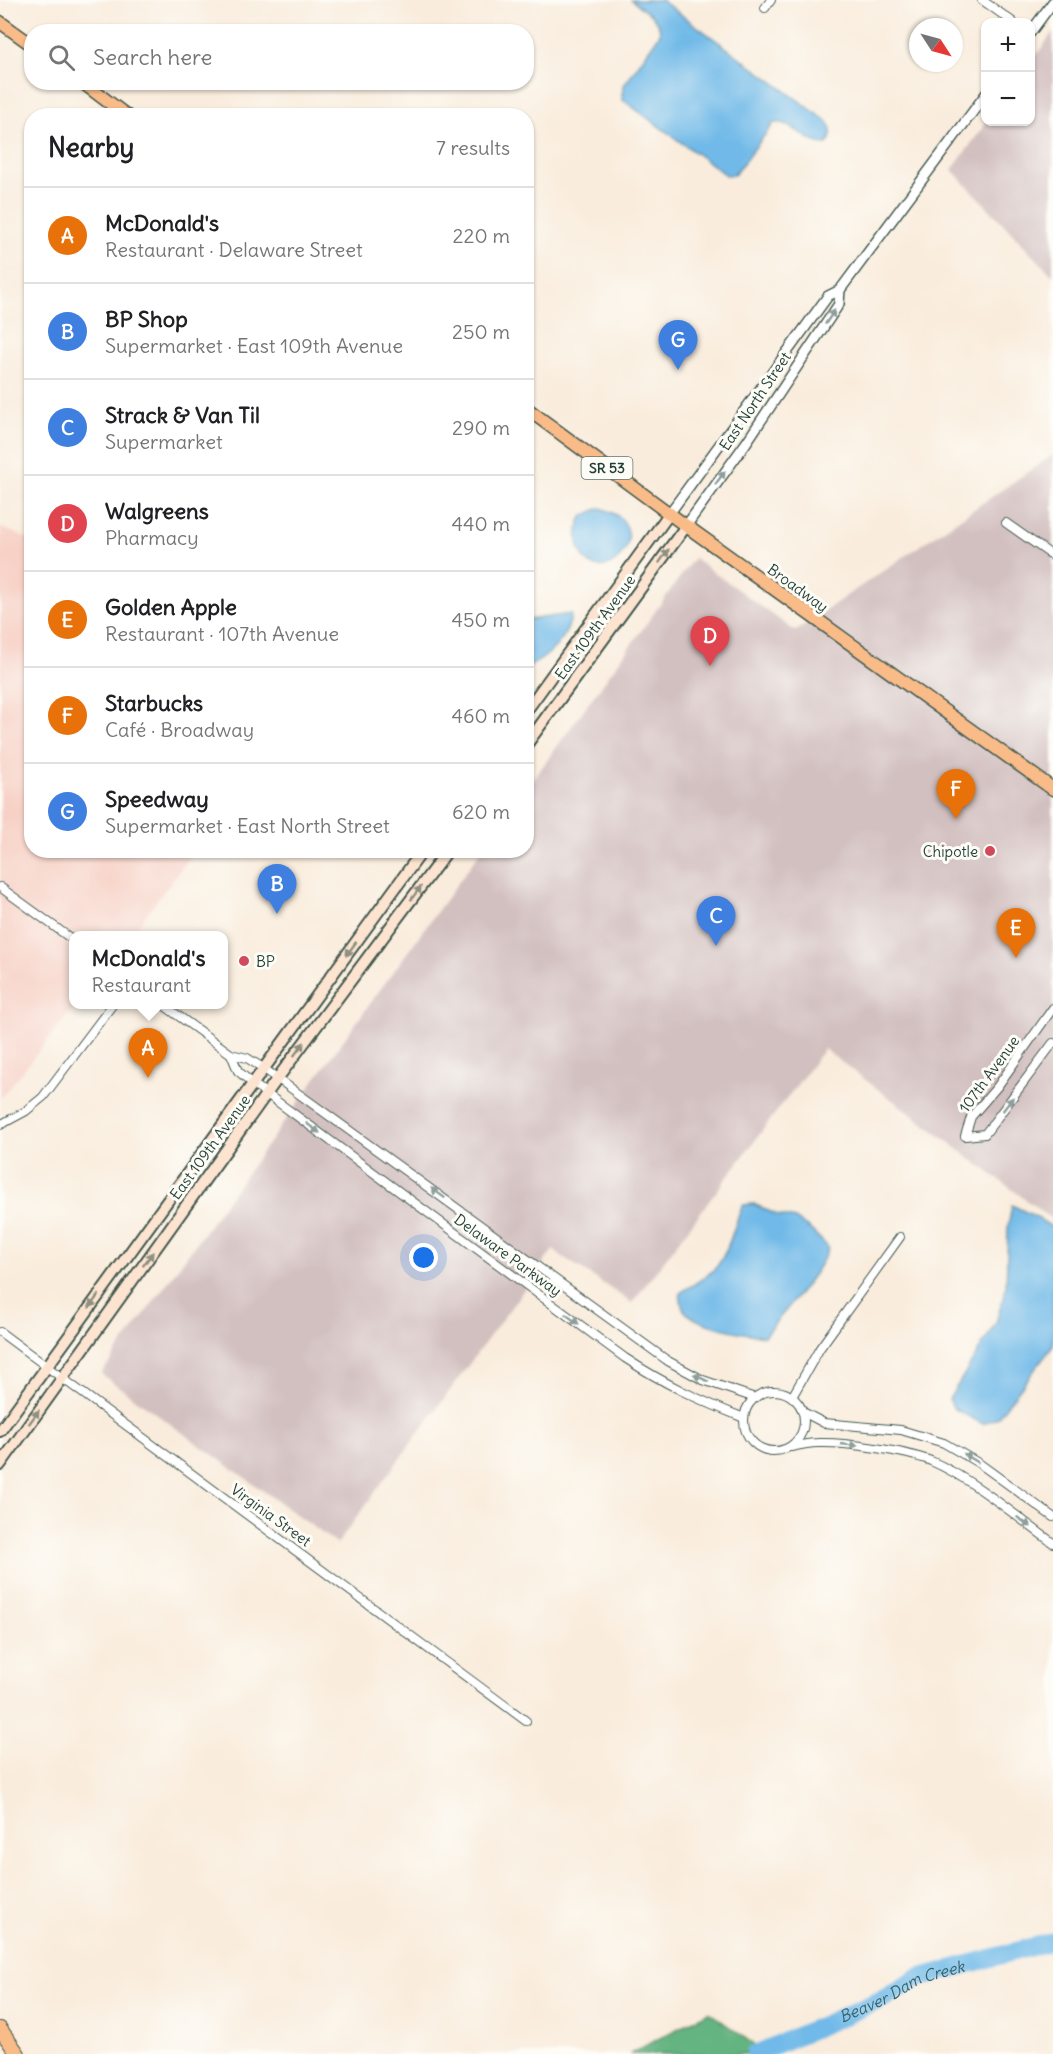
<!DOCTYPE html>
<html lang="en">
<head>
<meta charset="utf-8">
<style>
  :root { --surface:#fff; --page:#f2f2f2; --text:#202124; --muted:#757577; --line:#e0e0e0; --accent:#d1495b }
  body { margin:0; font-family:Delius,sans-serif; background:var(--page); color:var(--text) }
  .controls { position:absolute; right:18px; top:18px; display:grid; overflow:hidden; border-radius:12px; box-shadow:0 2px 4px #0004 }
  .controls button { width:54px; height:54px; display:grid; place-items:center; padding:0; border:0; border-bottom:2px solid var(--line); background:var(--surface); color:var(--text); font:30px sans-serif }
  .compass { position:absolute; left:909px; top:18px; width:54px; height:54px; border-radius:50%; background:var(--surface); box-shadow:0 2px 4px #0004; rotate:126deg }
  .you { position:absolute; left:424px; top:1258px; width:21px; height:21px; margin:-15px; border:4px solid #fff; border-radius:50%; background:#1a73e8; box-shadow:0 0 0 9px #1a73e833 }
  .badge { display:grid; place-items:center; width:39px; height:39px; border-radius:50%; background:var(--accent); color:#fff; font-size:20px; font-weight:700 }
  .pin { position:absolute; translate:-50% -50px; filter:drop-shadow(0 2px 3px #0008) }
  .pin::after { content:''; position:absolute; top:32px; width:21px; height:18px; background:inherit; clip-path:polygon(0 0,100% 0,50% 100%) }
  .popup { position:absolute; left:69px; top:931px; width:159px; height:78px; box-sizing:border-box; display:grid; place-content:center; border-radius:12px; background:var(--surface); filter:drop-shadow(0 2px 4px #0005); font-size:20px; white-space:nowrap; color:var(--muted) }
  .popup b { font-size:22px; color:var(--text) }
  .popup::after { content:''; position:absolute; left:50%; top:100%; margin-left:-12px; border:12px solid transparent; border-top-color:var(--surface) }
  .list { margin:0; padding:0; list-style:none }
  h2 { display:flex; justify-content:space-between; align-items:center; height:78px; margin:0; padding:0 24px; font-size:26px }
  h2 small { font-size:20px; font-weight:400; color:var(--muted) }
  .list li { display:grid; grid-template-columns:39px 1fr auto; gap:18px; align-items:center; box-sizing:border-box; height:96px; padding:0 24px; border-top:2px solid var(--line) }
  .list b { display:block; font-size:22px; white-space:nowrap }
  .list p { margin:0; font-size:20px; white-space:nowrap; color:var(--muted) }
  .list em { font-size:20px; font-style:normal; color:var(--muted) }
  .icon { flex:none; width:33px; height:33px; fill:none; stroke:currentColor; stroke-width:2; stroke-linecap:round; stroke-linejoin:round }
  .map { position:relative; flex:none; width:1053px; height:2054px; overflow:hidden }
  .search { position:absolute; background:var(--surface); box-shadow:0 2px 4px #0004; left:24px; top:24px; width:510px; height:66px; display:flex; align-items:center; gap:15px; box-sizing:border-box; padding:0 21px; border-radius:24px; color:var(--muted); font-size:22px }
  .panel { position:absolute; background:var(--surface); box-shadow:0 2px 4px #0004; left:24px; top:108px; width:510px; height:750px; border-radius:24px }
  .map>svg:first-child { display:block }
  .built { fill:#f7d1c6 }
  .industrial { fill:#d2bfbf }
  .forest { fill:#64b480; stroke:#42785a; stroke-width:1.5 }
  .water { fill:#70b9e8; stroke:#487b8e; stroke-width:1.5 }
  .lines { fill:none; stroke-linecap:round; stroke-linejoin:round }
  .river { stroke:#70b9e8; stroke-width:18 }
  .minor-casing { stroke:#40574d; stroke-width:10 }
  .tertiary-casing { stroke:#40574d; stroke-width:12 }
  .secondary-casing { stroke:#40574d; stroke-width:14 }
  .primary-casing { stroke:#40574d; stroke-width:15 }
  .motorway-casing { stroke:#40574d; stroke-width:16 }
  .minor { stroke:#fff; stroke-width:8 }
  .tertiary { stroke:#fff; stroke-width:9 }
  .secondary { stroke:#fde4d0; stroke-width:10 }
  .primary { stroke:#f9bc89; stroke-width:12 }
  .motorway { stroke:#f9bc89; stroke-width:14 }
  .oneway { fill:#8f9e9a }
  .oneway2 { fill:#8e9082 }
  .poi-dot { fill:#d1495b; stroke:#fdfcf7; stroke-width:2 }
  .labels { text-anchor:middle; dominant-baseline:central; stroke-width:6; stroke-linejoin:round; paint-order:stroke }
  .shield { fill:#fdfcf7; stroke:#62766e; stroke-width:1.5 }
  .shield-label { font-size:14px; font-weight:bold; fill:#1f3d34 }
  .street-label { font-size:15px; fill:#1f3d34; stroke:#fdfcf7 }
  .poi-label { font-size:15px; fill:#1f3d34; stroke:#fdfcf7; text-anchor:end }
  .water-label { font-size:16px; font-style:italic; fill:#37626a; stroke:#fdfcf7 }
</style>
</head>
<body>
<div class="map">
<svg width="1053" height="2054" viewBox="0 0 1053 2054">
  <rect width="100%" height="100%" fill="#fdfcf7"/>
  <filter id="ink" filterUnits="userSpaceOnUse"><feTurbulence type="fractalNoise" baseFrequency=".0167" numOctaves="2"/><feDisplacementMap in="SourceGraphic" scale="12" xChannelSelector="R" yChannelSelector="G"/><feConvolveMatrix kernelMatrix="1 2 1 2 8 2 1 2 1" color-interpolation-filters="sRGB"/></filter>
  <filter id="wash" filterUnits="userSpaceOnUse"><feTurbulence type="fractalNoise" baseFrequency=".008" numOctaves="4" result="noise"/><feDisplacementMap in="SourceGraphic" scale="24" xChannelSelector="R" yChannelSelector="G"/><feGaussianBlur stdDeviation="1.35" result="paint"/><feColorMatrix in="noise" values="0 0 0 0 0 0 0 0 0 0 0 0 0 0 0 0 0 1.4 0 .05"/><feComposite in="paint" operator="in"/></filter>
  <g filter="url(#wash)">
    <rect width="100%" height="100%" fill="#f9ecdc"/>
    <path class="built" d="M 0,527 L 31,540 L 32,850 L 195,851 L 130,935 L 73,936 L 73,1004 L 76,1005 L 0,1099 Z"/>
    <g class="industrial">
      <path d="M 1053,32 L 1053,276 L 952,170 L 987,122 L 1030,122 L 1031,63 Z"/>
      <path d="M 1053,455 L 1053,1220 L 824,1049 L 632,1303 L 553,1250 L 337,1544 L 101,1374 L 481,851 L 526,850 L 527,788 L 694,558 L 795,631 Z"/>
    </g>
    <path class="forest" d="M 709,2012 L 767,2054 L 630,2054 Z"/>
    <g class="water">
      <path d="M 631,0 L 661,0 L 828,122 C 832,131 833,136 827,144 C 807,145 793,120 774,123 L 734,175 L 726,175 L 623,100 L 622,94 L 624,85 L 660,34 C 661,18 642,9 631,0 Z"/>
      <path d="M 600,508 C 665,526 601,597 581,552 C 576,541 576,526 583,516 Z"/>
      <path d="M 571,614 C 570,637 547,659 527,667 L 527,620 Z"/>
      <path d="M 754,1204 L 777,1215 L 795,1219 L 811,1230 L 828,1247 C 825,1267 778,1319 764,1336 C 746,1334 690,1325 683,1308 C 681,1304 681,1298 680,1293 C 692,1285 710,1276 718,1265 C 731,1247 734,1224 743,1205 Z"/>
      <path d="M 1012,1205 L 1036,1217 L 1053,1228 L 1053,1346 L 997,1418 L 983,1424 L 954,1409 L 949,1399 L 996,1323 L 1006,1288 L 1008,1227 Z"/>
    </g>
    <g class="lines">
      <path class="river" id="s1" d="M 755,2054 L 885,1998 L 918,1978 L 1053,1941"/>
    </g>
  </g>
  <g filter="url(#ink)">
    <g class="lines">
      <g class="minor-casing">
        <g id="minor">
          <path d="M 982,0 L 1013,22"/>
          <path d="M 765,8 L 771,0"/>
          <path d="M 1006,523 L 1053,556"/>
          <path d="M 0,887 L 73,940"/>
          <path d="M 162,1004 L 231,1054 L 247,1058 L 263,1068 L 668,1361 L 703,1380 L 755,1398"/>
          <path d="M 1053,1008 L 997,1087 L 971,1117 L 965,1136 L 985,1134 L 1053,1043"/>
          <path d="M 231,1054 L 238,1071 L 252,1083 L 625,1358 C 666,1385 699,1400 744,1418"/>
          <path d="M 0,1125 L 26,1111 L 43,1097 L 113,1004"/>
          <path d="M 0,1332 L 526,1721"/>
          <circle cx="774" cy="1421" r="30"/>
          <path d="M 792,1397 L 820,1348 L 900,1237"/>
          <path d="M 803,1412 L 824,1423 L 901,1430 L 944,1443 L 980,1464 L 1053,1517"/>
          <path d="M 791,1447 C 800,1445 809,1443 818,1443 C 846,1442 905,1451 931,1461 C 971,1478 1017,1517 1053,1543"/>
        </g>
      </g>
      <g class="tertiary-casing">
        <g id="tertiary">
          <path d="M 1030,33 L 1053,2"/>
          <path d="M 669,514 L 828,296 L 840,290 L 986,94"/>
          <path d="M 686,526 L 746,443 L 839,304 L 840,290"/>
        </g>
      </g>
      <g class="secondary-casing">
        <g id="secondary">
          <path d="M 526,711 L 669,514"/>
          <path d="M 526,745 L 686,526"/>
          <path d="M 0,1431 L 423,850"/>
          <path d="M 0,1465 L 277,1079 L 448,850"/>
        </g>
      </g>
      <g class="primary-casing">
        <g id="primary">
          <path d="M 0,22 L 32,45"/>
          <path d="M 82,82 L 127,116"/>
          <path d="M 526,408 L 678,520 L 1053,789"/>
        </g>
      </g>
      <g class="motorway-casing">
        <path id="motorway" d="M 0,2029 L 18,2054"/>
      </g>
      <use href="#minor" class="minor"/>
      <use href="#tertiary" class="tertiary"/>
      <use href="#secondary" class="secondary"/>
      <use href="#primary" class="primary"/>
      <use href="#motorway" class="motorway"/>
    </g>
    <defs><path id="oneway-solid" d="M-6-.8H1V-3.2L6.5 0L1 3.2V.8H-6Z" transform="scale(1.5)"/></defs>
    <g class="oneway">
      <use href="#oneway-solid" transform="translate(830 317) rotate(-56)"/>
      <use href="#oneway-solid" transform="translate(720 478) rotate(-54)"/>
      <use href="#oneway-solid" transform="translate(1008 1104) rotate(-53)"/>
      <use href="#oneway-solid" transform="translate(313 1128) rotate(36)"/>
      <use href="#oneway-solid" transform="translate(438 1193) rotate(-144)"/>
      <use href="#oneway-solid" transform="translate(572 1319) rotate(36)"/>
      <use href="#oneway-solid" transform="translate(701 1378) rotate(-154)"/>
      <use href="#oneway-solid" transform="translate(849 1445) rotate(6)"/>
      <use href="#oneway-solid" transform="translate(971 1458) rotate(-148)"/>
      <use href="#oneway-solid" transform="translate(1024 1522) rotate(35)"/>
    </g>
    <g class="oneway2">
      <use href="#oneway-solid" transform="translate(664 556) rotate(-55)"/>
      <use href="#oneway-solid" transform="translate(416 893) rotate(-53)"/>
      <use href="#oneway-solid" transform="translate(351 949) rotate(126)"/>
      <use href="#oneway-solid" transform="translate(299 1049) rotate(-53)"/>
      <use href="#oneway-solid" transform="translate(148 1259) rotate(-54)"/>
      <use href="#oneway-solid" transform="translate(94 1301) rotate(126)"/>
      <use href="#oneway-solid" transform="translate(34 1417) rotate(-54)"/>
    </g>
  </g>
  <g class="poi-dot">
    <circle cx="990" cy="851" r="6"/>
    <circle cx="244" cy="961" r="6"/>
  </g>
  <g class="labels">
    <rect class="shield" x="581.5" y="457" width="51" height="22" rx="4.5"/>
    <g class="shield-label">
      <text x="607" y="468">SR 53</text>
    </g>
    <g class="street-label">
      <text transform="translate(755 401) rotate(-56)">East North Street</text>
      <text transform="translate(798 588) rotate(36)">Broadway</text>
      <text transform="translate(595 627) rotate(-54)">East 109th Avenue</text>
      <text transform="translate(989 1074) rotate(-54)">107th Avenue</text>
      <text transform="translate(210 1147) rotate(-54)">East 109th Avenue</text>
      <text transform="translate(508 1255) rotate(36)">Delaware Parkway</text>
      <text transform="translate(271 1515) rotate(36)">Virginia Street</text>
    </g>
    <g class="poi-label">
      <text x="978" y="851">Chipotle</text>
      <text x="256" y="961" text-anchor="start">BP</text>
    </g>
    <g class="water-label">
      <text stroke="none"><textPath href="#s1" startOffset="160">Beaver Dam Creek</textPath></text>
    </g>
  </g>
</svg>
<div class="controls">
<button>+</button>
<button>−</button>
</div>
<svg class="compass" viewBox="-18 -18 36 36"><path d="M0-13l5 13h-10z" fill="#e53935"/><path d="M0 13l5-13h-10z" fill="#757577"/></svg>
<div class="you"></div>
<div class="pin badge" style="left:148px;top:1078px;background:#e8710a">A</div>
<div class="popup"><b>McDonald's</b>Restaurant</div>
<div class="pin badge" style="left:277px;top:914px;background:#3f7fe0">B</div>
<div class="pin badge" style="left:716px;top:946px;background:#3f7fe0">C</div>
<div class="pin badge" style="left:710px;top:666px;background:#e0444e">D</div>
<div class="pin badge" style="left:1016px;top:958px;background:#e8710a">E</div>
<div class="pin badge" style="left:956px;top:819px;background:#e8710a">F</div>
<div class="pin badge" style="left:678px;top:370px;background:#3f7fe0">G</div>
<div class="search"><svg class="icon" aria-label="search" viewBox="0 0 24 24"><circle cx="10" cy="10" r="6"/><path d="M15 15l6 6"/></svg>Search here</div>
<section class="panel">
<h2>Nearby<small>7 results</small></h2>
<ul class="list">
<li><span class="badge" style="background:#e8710a">A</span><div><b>McDonald's</b><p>Restaurant · Delaware Street</p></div><em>220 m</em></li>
<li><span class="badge" style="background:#3f7fe0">B</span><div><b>BP Shop</b><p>Supermarket · East 109th Avenue</p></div><em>250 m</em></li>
<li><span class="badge" style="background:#3f7fe0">C</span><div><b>Strack &amp; Van Til</b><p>Supermarket</p></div><em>290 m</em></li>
<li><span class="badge" style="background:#e0444e">D</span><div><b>Walgreens</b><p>Pharmacy</p></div><em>440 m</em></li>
<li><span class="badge" style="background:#e8710a">E</span><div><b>Golden Apple</b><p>Restaurant · 107th Avenue</p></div><em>450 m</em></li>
<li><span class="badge" style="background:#e8710a">F</span><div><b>Starbucks</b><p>Café · Broadway</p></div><em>460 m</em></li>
<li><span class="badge" style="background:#3f7fe0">G</span><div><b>Speedway</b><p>Supermarket · East North Street</p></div><em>620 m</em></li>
</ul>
</section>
</div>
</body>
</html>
